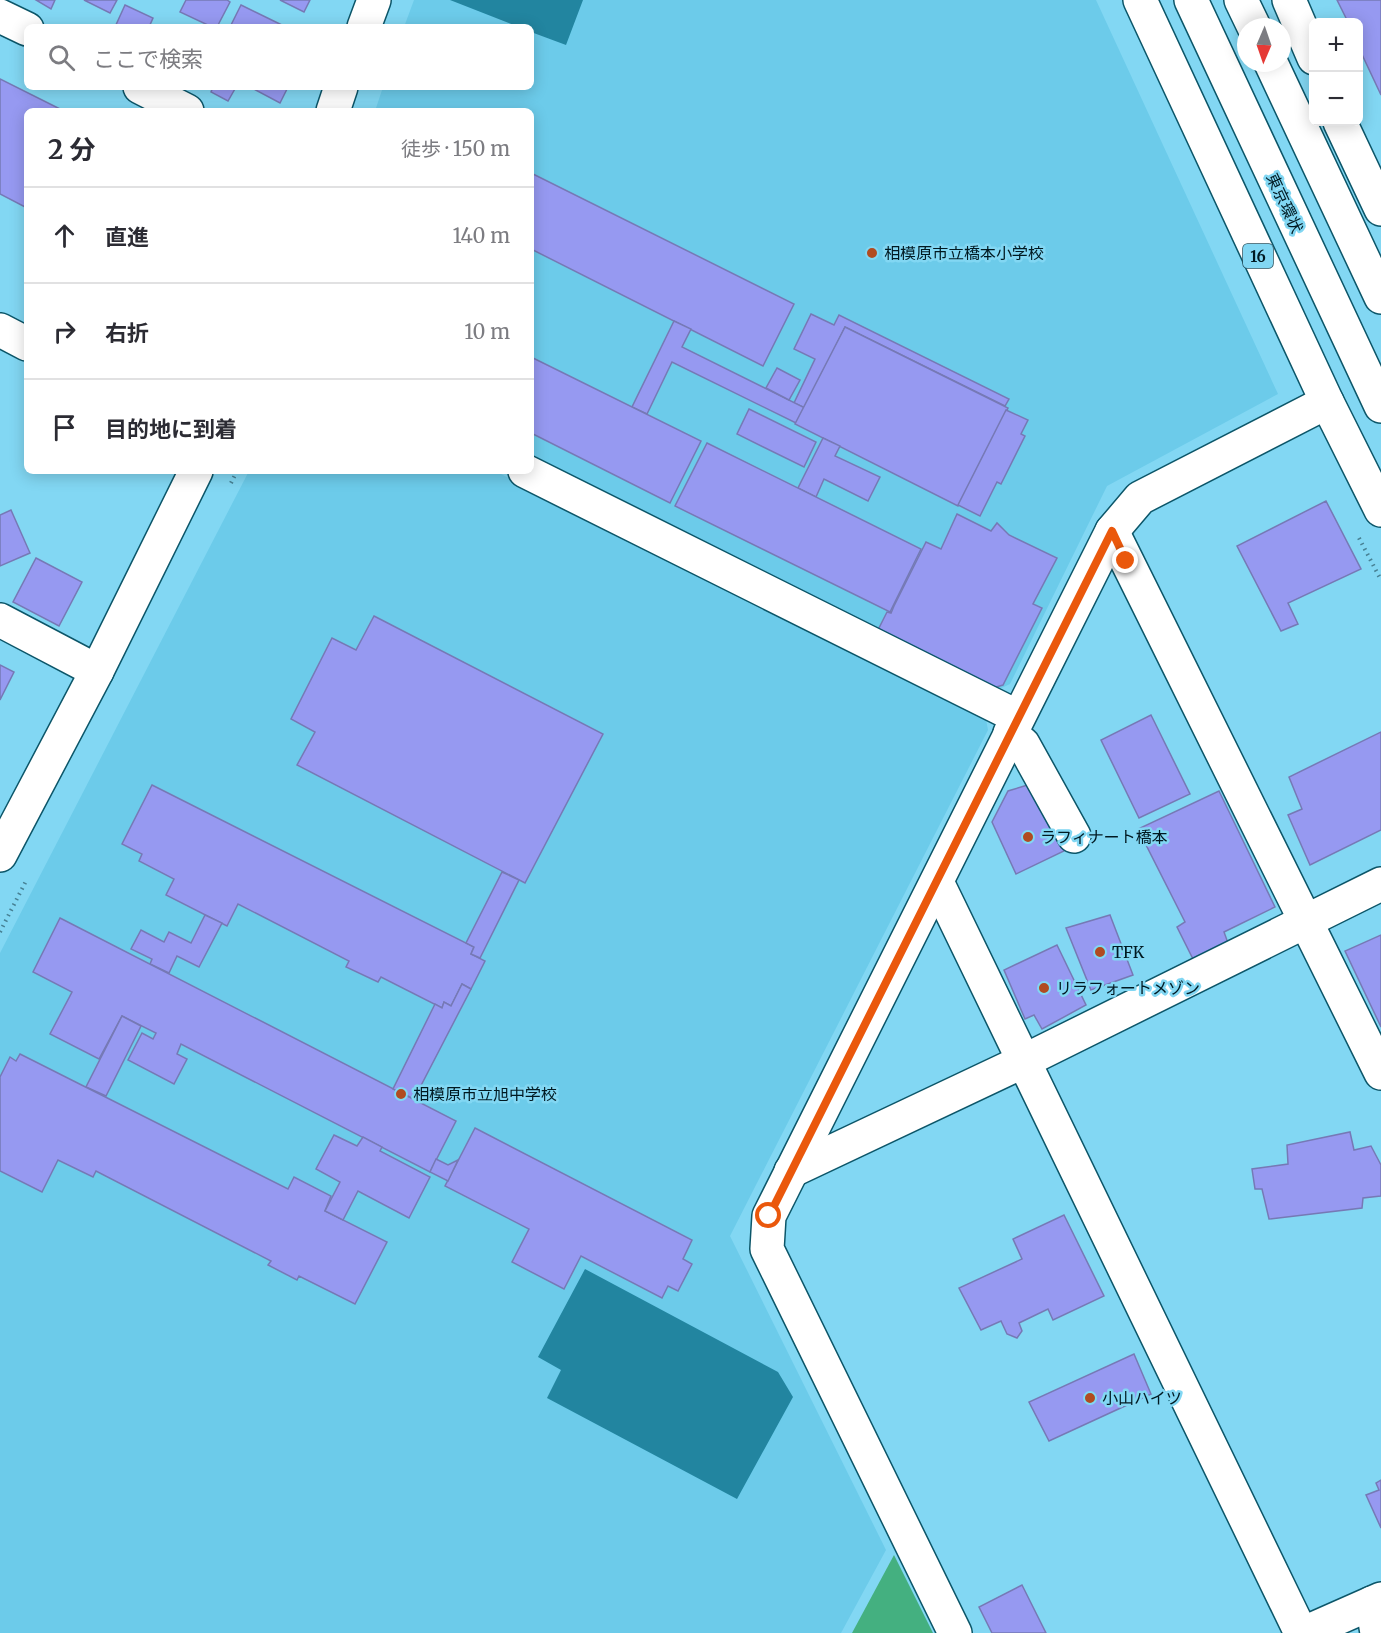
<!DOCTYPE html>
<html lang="ja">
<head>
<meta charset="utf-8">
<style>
  :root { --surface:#fff; --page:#f7f7f7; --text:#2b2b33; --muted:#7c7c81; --line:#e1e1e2 }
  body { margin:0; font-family:Merriweather,"Noto Sans JP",serif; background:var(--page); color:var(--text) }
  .controls { position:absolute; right:18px; top:18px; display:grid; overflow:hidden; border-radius:9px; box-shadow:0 3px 15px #0003 }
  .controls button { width:54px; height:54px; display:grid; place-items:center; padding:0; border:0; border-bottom:2px solid var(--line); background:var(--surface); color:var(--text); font:30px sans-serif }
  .compass { position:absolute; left:1237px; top:18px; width:54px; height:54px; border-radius:50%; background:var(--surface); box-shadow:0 3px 15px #0003; rotate:182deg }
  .stop { position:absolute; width:18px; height:18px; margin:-14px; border:4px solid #ea580c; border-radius:50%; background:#fff }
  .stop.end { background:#ea580c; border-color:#fff; box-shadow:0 2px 6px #0008 }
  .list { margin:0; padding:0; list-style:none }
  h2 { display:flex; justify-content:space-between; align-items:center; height:78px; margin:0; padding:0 24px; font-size:26px }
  h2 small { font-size:20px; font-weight:400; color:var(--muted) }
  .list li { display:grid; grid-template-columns:39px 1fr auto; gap:18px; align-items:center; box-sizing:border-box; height:96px; padding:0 24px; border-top:2px solid var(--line) }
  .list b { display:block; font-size:22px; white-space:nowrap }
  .list em { font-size:20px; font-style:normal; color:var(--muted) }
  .icon { flex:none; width:33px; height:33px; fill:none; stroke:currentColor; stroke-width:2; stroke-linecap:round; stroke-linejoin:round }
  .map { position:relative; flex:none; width:1381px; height:1633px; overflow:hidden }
  .search { position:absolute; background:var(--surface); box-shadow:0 3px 15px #0003; left:24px; top:24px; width:510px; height:66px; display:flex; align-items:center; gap:15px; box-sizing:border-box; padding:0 21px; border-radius:9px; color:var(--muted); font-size:22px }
  .panel { position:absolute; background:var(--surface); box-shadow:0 3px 15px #0003; left:24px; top:108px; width:510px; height:366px; border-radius:9px }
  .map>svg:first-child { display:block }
  .built { fill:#6ccbea }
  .green { fill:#44b080 }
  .water { fill:#2285a0 }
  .building { fill:#9699f1; stroke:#7679b5; stroke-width:1.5 }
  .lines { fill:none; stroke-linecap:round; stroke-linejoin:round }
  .minor-casing { stroke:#0c5669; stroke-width:36 }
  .highway-casing { stroke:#0c5669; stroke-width:36 }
  .path { stroke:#478194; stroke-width:4; stroke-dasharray:1.5 4.5; stroke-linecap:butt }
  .minor { stroke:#fff; stroke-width:33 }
  .highway { stroke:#fff; stroke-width:33 }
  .route { stroke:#ea580c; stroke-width:8 }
  .poi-dot { fill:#b14b20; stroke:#82d7f3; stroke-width:2 }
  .labels { text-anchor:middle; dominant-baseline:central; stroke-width:5; stroke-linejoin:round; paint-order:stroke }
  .shield { fill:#82d7f3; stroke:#275260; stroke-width:1.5 }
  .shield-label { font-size:15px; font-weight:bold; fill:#001921 }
  .street-label { font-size:16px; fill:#001921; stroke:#82d7f3 }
  .poi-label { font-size:16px; fill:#001921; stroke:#82d7f3; text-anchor:start }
</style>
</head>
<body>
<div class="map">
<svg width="1381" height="1633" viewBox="0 0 1381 1633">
  <rect width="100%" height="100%" fill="#82d7f3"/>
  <g class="built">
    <path d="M 414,0 L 1096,0 L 1278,394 L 1107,486 L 1010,684 L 991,693 L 531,460 L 531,111 L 375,111 L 383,87 L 531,87 L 531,27 L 404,27 Z"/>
    <path d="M 249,471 L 495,471 L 985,714 L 988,730 L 730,1236 L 886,1550 L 841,1633 L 0,1633 L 0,953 Z"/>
  </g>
  <path class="green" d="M 894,1555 L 933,1633 L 852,1633 Z"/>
  <g class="water">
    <path d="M 450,0 L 583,0 L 566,45 L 531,32 L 531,27 L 519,27 Z"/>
    <path d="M 585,1269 L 778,1372 L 793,1397 L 737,1499 L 547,1398 L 561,1370 L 538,1357 Z"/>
  </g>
  <g class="building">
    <path d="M 36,0 L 55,0 L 51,9 Z"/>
    <path d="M 84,0 L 117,0 L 110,13 Z"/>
    <path d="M 186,0 L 227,0 L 230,2 L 217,27 L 212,27 L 180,12 Z"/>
    <path d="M 280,0 L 310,0 L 304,12 Z"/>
    <path d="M 1337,0 L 1381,0 L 1381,95 L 1358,46 L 1358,22 L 1348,22 Z"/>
    <path d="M 125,5 L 153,18 L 149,27 L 115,27 Z"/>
    <path d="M 241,5 L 286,27 L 230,27 Z"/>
    <path d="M 0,79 L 64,111 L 27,111 L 27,208 L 0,194 Z"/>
    <path d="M 213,87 L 236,87 L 228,101 L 211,92 Z"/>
    <path d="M 250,87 L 288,87 L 280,103 Z"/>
    <path d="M 531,173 L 794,304 L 763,366 L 531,249 Z"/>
    <path d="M 811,314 L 834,325 L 839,315 L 1009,399 L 1005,406 L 845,327 L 805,408 L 794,403 L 815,359 L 794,349 Z"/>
    <path d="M 674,321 L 691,329 L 682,347 L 805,408 L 796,423 L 672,362 L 647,414 L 632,407 Z"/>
    <path d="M 845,327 L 1008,408 L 958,506 L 795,424 Z"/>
    <path d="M 531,357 L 701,441 L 670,503 L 531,433 Z"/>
    <path d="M 777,368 L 800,380 L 789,400 L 766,388 Z"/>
    <path d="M 749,409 L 816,442 L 804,467 L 737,434 Z"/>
    <path d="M 1006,410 L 1028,420 L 1021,434 L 1025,436 L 1001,484 L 997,482 L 980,516 L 958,505 Z"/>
    <path d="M 823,438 L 840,446 L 835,456 L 880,477 L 868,501 L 824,479 L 816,497 L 798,488 Z"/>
    <path d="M 707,443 L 921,549 L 890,612 L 675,506 Z"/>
    <path d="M 1326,501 L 1361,569 L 1288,603 L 1298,624 L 1281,631 L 1237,546 Z"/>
    <path d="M 11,510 L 30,553 L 0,566 L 0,515 Z"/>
    <path d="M 957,514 L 991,531 L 997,523 L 1009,535 L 1057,558 L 1033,604 L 1042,608 L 1003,685 L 993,688 L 878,630 L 887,612 L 891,613 L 894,606 L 926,542 L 941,549 Z"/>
    <path d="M 36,558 L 82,582 L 59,626 L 13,602 Z"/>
    <path d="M 374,616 L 603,734 L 525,883 L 297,765 L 315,732 L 291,719 L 332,638 L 356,650 Z"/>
    <path d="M 0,665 L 14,672 L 0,700 Z"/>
    <path d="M 1151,715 L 1190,794 L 1139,818 L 1101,740 Z"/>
    <path d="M 1381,732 L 1381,830 L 1310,865 L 1288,815 L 1302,809 L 1289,777 Z"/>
    <path d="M 1031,784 L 1064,851 L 1016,874 L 992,822 L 1008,791 Z"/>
    <path d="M 152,785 L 474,947 L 471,954 L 485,961 L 471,989 L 462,984 L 451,1006 L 444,1002 L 442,1008 L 381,977 L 378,982 L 346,967 L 349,961 L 238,904 L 227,926 L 166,895 L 174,879 L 139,861 L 142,854 L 122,844 Z"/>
    <path d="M 1219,791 L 1275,907 L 1224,932 L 1228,943 L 1193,959 L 1177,927 L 1185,922 L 1138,829 Z"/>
    <path d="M 502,872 L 519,880 L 480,958 L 471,954 L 474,947 L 466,943 Z"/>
    <path d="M 205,915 L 222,923 L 199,967 L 177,956 L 169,973 L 150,964 L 152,959 L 131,949 L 141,930 L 164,942 L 169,932 L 191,943 Z"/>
    <path d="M 1110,915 L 1133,975 L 1091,990 L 1066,928 Z"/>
    <path d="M 60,918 L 456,1121 L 430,1172 L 181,1044 L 177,1054 L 187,1059 L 174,1084 L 128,1060 L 142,1033 L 153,1039 L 156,1033 L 122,1016 L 99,1059 L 50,1034 L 72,992 L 33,972 Z"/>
    <path d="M 1381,935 L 1381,1027 L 1345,951 Z"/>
    <path d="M 1057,945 L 1086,1005 L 1042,1029 L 1034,1015 L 1025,1019 L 1004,970 Z"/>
    <path d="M 462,984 L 471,989 L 414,1099 L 393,1089 L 435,1004 L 442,1008 L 444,1002 L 451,1006 Z"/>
    <path d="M 122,1016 L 141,1026 L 106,1096 L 86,1087 Z"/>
    <path d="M 20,1054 L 288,1189 L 294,1177 L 331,1196 L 325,1211 L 387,1242 L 355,1304 L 299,1276 L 297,1280 L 268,1265 L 271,1261 L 96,1171 L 93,1177 L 58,1160 L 42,1192 L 0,1171 L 0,1077 L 10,1057 L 16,1061 Z"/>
    <path d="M 475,1128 L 692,1240 L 683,1259 L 692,1264 L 678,1291 L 668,1286 L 662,1298 L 581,1256 L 564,1289 L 512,1262 L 529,1229 L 445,1186 Z"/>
    <path d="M 1350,1132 L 1354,1150 L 1371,1146 L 1381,1165 L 1381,1196 L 1363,1198 L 1362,1208 L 1269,1219 L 1262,1189 L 1255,1189 L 1252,1169 L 1288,1164 L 1287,1145 Z"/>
    <path d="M 334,1135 L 357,1146 L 363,1137 L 382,1147 L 380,1151 L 430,1177 L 409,1218 L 358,1191 L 343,1220 L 325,1211 L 340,1182 L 316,1169 Z"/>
    <path d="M 436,1159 L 448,1165 L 458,1160 L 448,1181 L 430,1172 Z"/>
    <path d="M 1064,1215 L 1104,1296 L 1053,1320 L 1048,1309 L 1019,1323 L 1022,1331 L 1017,1338 L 1007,1334 L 1001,1321 L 981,1330 L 959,1288 L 1022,1259 L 1013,1239 Z"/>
    <path d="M 1134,1354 L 1151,1394 L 1049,1441 L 1029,1402 Z"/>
    <path d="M 1381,1480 L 1381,1528 L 1366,1495 L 1379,1490 L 1376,1483 Z"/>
    <path d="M 1022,1585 L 1046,1633 L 992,1633 L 979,1607 Z"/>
  </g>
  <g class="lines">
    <g class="minor-casing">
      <g id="minor">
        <path d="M 0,16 L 27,29"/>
        <path d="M 364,27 L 374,0"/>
        <path d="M 140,87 L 187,111"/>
        <path d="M 333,111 L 341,87"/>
        <path d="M 0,330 L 27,344"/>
        <path d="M 525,471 L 1018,717"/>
        <path d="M 1112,531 L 1381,1073"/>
        <path d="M 0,620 L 97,671"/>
        <path d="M 1010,733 L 1023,744 L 1074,836"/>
        <path d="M 0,855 L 97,671 L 196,471"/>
        <path d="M 937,882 L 1301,1633"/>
        <path d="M 791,1171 L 1024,1061 L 1381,884"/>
        <path d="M 1372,1603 L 1377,1633"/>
        <path d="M 955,1633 L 767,1249 L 769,1216 L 1112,531 L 1140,498 L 1327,402"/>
        <path d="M 1304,1633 L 1381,1599"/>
      </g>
    </g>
    <g class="highway-casing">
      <g id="highway">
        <path d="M 1140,0 L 1327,402 L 1381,510"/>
        <path d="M 1191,0 L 1381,406"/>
        <path d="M 1241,0 L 1254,27"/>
        <path d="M 1289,0 L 1314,58"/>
        <path d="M 1271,63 L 1381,297"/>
        <path d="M 1340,122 L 1381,209"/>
      </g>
    </g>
    <g class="path">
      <path d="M 231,483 L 237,471"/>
      <path d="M 1359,538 L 1381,580"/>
      <path d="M 0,932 L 27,879"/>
    </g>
    <use href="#minor" class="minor"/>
    <use href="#highway" class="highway"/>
  </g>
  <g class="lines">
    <path class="route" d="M 769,1216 L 1112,531 L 1126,561"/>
  </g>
  <g class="poi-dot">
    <circle cx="872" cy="253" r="6"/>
    <circle cx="1028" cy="837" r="6"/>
    <circle cx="1100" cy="952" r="6"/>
    <circle cx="1044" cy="988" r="6"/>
    <circle cx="401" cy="1094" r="6"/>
    <circle cx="1090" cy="1398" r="6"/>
  </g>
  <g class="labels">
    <rect class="shield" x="1243" y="244" width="30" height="24" rx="4.5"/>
    <g class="shield-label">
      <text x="1258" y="256">16</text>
    </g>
    <g class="street-label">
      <text transform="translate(1285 203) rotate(65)">東京環状</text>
    </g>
    <g class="poi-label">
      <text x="884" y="253">相模原市立橋本小学校</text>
      <text x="1040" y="837">ラフィナート橋本</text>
      <text x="1112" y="952">TFK</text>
      <text x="1056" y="988">リラフォートメゾン</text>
      <text x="413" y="1094">相模原市立旭中学校</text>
      <text x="1102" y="1398">小山ハイツ</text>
    </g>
  </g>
</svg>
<div class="controls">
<button>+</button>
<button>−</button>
</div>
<svg class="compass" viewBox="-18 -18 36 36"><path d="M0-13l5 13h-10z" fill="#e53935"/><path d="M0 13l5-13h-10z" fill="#7c7c81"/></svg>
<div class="stop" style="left:769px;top:1216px"></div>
<div class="stop end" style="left:1126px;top:561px"></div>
<div class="search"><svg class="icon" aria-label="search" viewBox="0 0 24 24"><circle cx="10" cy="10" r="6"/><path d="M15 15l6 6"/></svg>ここで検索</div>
<section class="panel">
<h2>2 分<small>徒歩 · 150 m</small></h2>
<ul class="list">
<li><svg class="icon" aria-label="ahead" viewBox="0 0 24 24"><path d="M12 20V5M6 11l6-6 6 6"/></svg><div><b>直進</b></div><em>140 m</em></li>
<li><svg class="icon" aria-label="right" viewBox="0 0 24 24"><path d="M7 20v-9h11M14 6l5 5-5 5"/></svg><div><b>右折</b></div><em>10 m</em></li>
<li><svg class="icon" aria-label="arrive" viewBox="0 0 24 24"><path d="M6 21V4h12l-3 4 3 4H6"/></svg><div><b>目的地に到着</b></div></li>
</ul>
</section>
</div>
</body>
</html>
